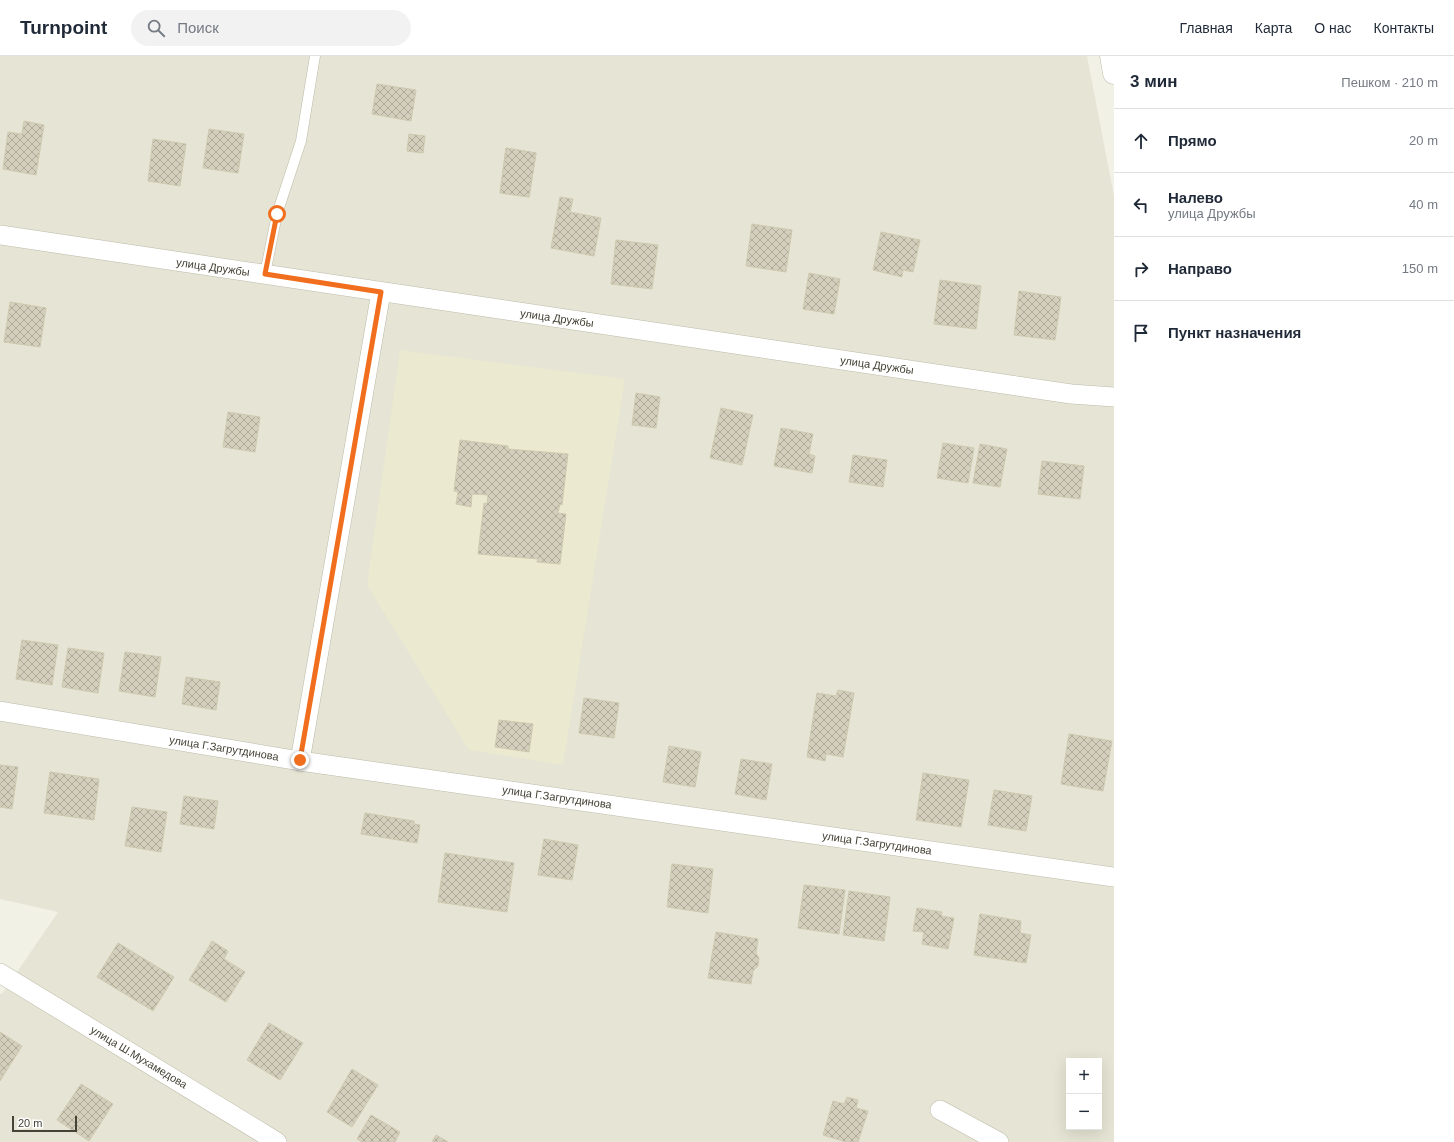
<!DOCTYPE html>
<html lang="ru">
<head>
<meta charset="utf-8">
<style>
  :root { --surface:#fff; --page:#f2f2f3; --text:#1f2937; --muted:#747a83; --line:#e0e1e3 }
  body { margin:0; font-family:Arial,sans-serif; background:var(--page); color:var(--text) }
  .controls { position:absolute; right:12px; bottom:12px; display:grid; overflow:hidden; border-radius:0px; box-shadow:0 4px 16px #0002 }
  .controls button { width:36px; height:36px; display:grid; place-items:center; padding:0; border:0; border-bottom:1px solid var(--line); background:var(--surface); color:var(--text); font:20px sans-serif }
  .scale { position:absolute; left:12px; bottom:10px; width:65px; box-sizing:border-box; padding-left:4px; border:2px solid #454236; border-top:0; font-size:11px; line-height:14px; white-space:nowrap; color:#454236; -webkit-text-stroke:3px #fff; paint-order:stroke }
  .stop { position:absolute; width:12px; height:12px; margin:-9px; border:3px solid #f16e1e; border-radius:50%; background:#fff }
  .stop.end { background:#f16e1e; border-color:#fff; box-shadow:0 1px 4px #0008 }
  .list { margin:0; padding:0; list-style:none }
  h2 { display:flex; justify-content:space-between; align-items:center; height:52px; margin:0; padding:0 16px; font-size:17px }
  h2 small { font-size:13px; font-weight:400; color:var(--muted) }
  .list li { display:grid; grid-template-columns:26px 1fr auto; gap:12px; align-items:center; box-sizing:border-box; height:64px; padding:0 16px; border-top:1px solid var(--line) }
  .list b { display:block; font-size:15px; white-space:nowrap }
  .list p { margin:0; font-size:13px; white-space:nowrap; color:var(--muted) }
  .list em { font-size:13px; font-style:normal; color:var(--muted) }
  .icon { flex:none; width:22px; height:22px; fill:none; stroke:currentColor; stroke-width:2; stroke-linecap:round; stroke-linejoin:round }
  .map { position:relative; flex:none; width:1114px; height:1086px; overflow:hidden }
  header { display:flex; align-items:center; gap:24px; box-sizing:border-box; height:56px; padding:0 20px; background:var(--surface); border-bottom:1px solid var(--line) }
  header strong { font-size:19px }
  nav { display:flex; gap:22px; margin-inline-start:auto; font-size:14px }
  .search { width:280px; height:36px; background:var(--page); display:flex; align-items:center; gap:10px; box-sizing:border-box; padding:0 14px; border-radius:22px; color:var(--muted); font-size:15px }
  main { display:flex }
  aside { flex:1; background:var(--surface) }
  .map>svg:first-child { display:block }
  .residential { fill:#e6e4d4; fill-rule:evenodd }
  .education { fill:#ebe9d0 }
  .building { fill:url(#building-cross-hatch); stroke:#cec9af }
  .lines { fill:none; stroke-linecap:round; stroke-linejoin:round }
  .service-casing { stroke:#bdbba9; stroke-width:11 }
  .minor-casing { stroke:#bdbba9; stroke-width:20 }
  .tertiary-casing { stroke:#bdbba9; stroke-width:23 }
  .service { stroke:#fff; stroke-width:10 }
  .minor { stroke:#fff; stroke-width:19 }
  .tertiary { stroke:#fff; stroke-width:22 }
  .route { stroke:#f16e1e; stroke-width:5 }
  .labels { text-anchor:middle; dominant-baseline:central; stroke-width:3.5; stroke-linejoin:round; paint-order:stroke }
  .street-label { font-size:11px; fill:#454236; stroke:#fff }
</style>
</head>
<body>
<header>
<strong>Turnpoint</strong>
<div class="search"><svg class="icon" aria-label="search" viewBox="0 0 24 24"><circle cx="10" cy="10" r="6"/><path d="M15 15l6 6"/></svg>Поиск</div>
<nav><a>Главная</a><a>Карта</a><a>О нас</a><a>Контакты</a></nav>
</header>
<main>
<div class="map">
<svg width="1114" height="1086" viewBox="0 0 1114 1086">
  <defs>
    <pattern id="building-cross-hatch" width="8" height="8" patternUnits="userSpaceOnUse"><rect width="8" height="8" fill="#d3cfbc"/><path d="M0 0l8 8M0 8l8-8" fill="none" stroke="#adaa9a"/></pattern>
  </defs>
  <rect width="100%" height="100%" fill="#f2f1e6"/>
  <path class="residential" d="M 0,0 L 1087,0 L 1114,140 L 1114,1086 L 0,1086 L 0,937 L 2,938 L 58,856 L 0,843 ZM 1069,1005 L 1099,1005 L 1099,1071 L 1069,1071 Z"/>
  <path class="education" d="M 400,294 L 625,323 L 563,709 L 469,694 L 367,529 Z"/>
  <g class="building">
    <path d="M 377,28 L 416,34 L 411,65 L 372,58 Z"/>
    <path d="M 24,65 L 44,69 L 36,119 L 3,113 L 8,76 L 22,78 Z"/>
    <path d="M 209,73 L 244,78 L 238,117 L 203,112 Z"/>
    <path d="M 409,78 L 425,80 L 423,97 L 407,95 Z"/>
    <path d="M 153,83 L 186,88 L 180,130 L 148,125 Z"/>
    <path d="M 506,92 L 536,97 L 529,141 L 500,137 Z"/>
    <path d="M 506,92 L 536,97 L 529,141 L 500,137 Z"/>
    <path d="M 560,141 L 573,143 L 570,156 L 601,162 L 594,200 L 551,192 Z"/>
    <path d="M 752,168 L 792,174 L 786,216 L 746,210 Z"/>
    <path d="M 881,176 L 920,184 L 913,216 L 903,214 L 902,221 L 873,214 Z"/>
    <path d="M 616,184 L 658,189 L 652,233 L 611,228 Z"/>
    <path d="M 809,217 L 840,223 L 834,258 L 803,253 Z"/>
    <path d="M 940,224 L 981,230 L 976,273 L 934,268 Z"/>
    <path d="M 1019,235 L 1061,241 L 1055,284 L 1014,279 Z"/>
    <path d="M 10,246 L 46,252 L 40,291 L 4,286 Z"/>
    <path d="M 636,337 L 660,341 L 656,372 L 632,369 Z"/>
    <path d="M 721,352 L 753,359 L 742,409 L 710,402 Z"/>
    <path d="M 228,356 L 260,361 L 255,396 L 223,391 Z"/>
    <path d="M 781,372 L 813,378 L 809,398 L 815,400 L 812,417 L 774,410 Z"/>
    <path d="M 460,384 L 508,390 L 508,393 L 568,398 L 562,449 L 560,448 L 558,457 L 566,458 L 560,508 L 537,506 L 538,503 L 478,498 L 484,447 L 487,448 L 488,439 L 472,438 L 471,451 L 456,448 L 458,436 L 454,435 Z"/>
    <path d="M 943,387 L 974,392 L 968,427 L 937,422 Z"/>
    <path d="M 980,388 L 1007,393 L 1000,431 L 973,427 Z"/>
    <path d="M 853,399 L 887,404 L 883,431 L 849,426 Z"/>
    <path d="M 1042,405 L 1084,410 L 1080,443 L 1038,438 Z"/>
    <path d="M 22,584 L 58,589 L 52,629 L 16,623 Z"/>
    <path d="M 68,592 L 104,597 L 98,637 L 62,631 Z"/>
    <path d="M 125,596 L 161,601 L 155,641 L 119,635 Z"/>
    <path d="M 186,621 L 220,626 L 216,654 L 182,648 Z"/>
    <path d="M 838,634 L 854,637 L 843,701 L 826,698 L 825,705 L 807,701 L 817,637 L 836,640 Z"/>
    <path d="M 584,642 L 619,647 L 614,682 L 579,677 Z"/>
    <path d="M 499,664 L 533,668 L 529,696 L 495,691 Z"/>
    <path d="M 1069,678 L 1112,685 L 1103,735 L 1061,728 Z"/>
    <path d="M 669,690 L 701,696 L 695,731 L 663,726 Z"/>
    <path d="M 741,703 L 772,708 L 766,744 L 735,738 Z"/>
    <path d="M 0,709 L 18,711 L 12,753 L 0,751 Z"/>
    <path d="M 50,716 L 99,723 L 94,764 L 44,757 Z"/>
    <path d="M 923,717 L 969,724 L 961,771 L 916,764 Z"/>
    <path d="M 994,734 L 1032,740 L 1026,775 L 988,769 Z"/>
    <path d="M 184,740 L 218,745 L 214,773 L 180,768 Z"/>
    <path d="M 132,751 L 167,756 L 161,796 L 125,790 Z"/>
    <path d="M 365,757 L 414,765 L 414,768 L 420,769 L 417,787 L 361,778 Z"/>
    <path d="M 544,783 L 578,789 L 572,824 L 538,819 Z"/>
    <path d="M 445,797 L 514,807 L 507,856 L 438,846 Z"/>
    <path d="M 672,808 L 713,813 L 708,857 L 667,851 Z"/>
    <path d="M 804,829 L 845,834 L 839,878 L 798,872 Z"/>
    <path d="M 849,835 L 890,841 L 884,885 L 843,879 Z"/>
    <path d="M 917,852 L 942,856 L 941,860 L 954,862 L 948,893 L 922,888 L 924,876 L 913,875 Z"/>
    <path d="M 980,858 L 1021,865 L 1020,877 L 1031,879 L 1026,907 L 974,899 Z"/>
    <path d="M 716,876 L 758,883 L 756,897 L 759,902 L 758,910 L 753,915 L 751,928 L 708,922 Z"/>
    <path d="M 212,885 L 228,895 L 224,903 L 245,916 L 226,946 L 189,924 Z"/>
    <path d="M 118,887 L 174,921 L 153,955 L 97,921 Z"/>
    <path d="M 269,967 L 303,987 L 280,1024 L 247,1004 Z"/>
    <path d="M 0,976 L 22,990 L 0,1025 Z"/>
    <path d="M 352,1013 L 378,1029 L 352,1071 L 327,1056 Z"/>
    <path d="M 81,1028 L 113,1048 L 89,1085 L 57,1064 Z"/>
    <path d="M 847,1041 L 858,1044 L 856,1052 L 868,1055 L 858,1086 L 846,1086 L 823,1079 L 833,1045 L 844,1048 Z"/>
    <path d="M 371,1059 L 400,1076 L 395,1086 L 362,1086 L 357,1083 Z"/>
    <path d="M 436,1079 L 448,1086 L 432,1086 Z"/>
  </g>
  <g class="lines">
    <g class="service-casing">
      <path id="service" d="M 265,218 L 277,158 L 301,85 L 315,0"/>
    </g>
    <g class="minor-casing">
      <g id="minor">
        <path d="M 0,179 L 1071,338 L 1114,341"/>
        <path d="M 0,655 L 300,705 L 1114,821"/>
        <path d="M 300,705 L 381,236"/>
        <path d="M 0,917 L 277,1086"/>
        <path d="M 940,1054 L 999,1086"/>
      </g>
    </g>
    <g class="tertiary-casing">
      <path id="tertiary" d="M 1111,0 L 1114,17"/>
    </g>
    <use href="#service" class="service"/>
    <use href="#minor" class="minor"/>
    <use href="#tertiary" class="tertiary"/>
  </g>
  <g class="lines">
    <path class="route" d="M 277,158 L 265,218 L 381,236 L 300,704"/>
  </g>
  <g class="labels">
    <g class="street-label">
      <text transform="translate(213 211) rotate(8)">улица Дружбы</text>
      <text transform="translate(557 262) rotate(8)">улица Дружбы</text>
      <text transform="translate(877 309) rotate(8)">улица Дружбы</text>
      <text transform="translate(224 692) rotate(9)">улица Г.Загрутдинова</text>
      <text transform="translate(557 741) rotate(8)">улица Г.Загрутдинова</text>
      <text transform="translate(877 787) rotate(8)">улица Г.Загрутдинова</text>
      <text transform="translate(139 1001) rotate(31)">улица Ш.Мухамедова</text>
    </g>
  </g>
</svg>
<div class="controls">
<button>+</button>
<button>−</button>
</div>
<div class="scale">20 m</div>
<div class="stop" style="left:277px;top:158px"></div>
<div class="stop end" style="left:300px;top:704px"></div>
</div>
<aside>
<h2>3 мин<small>Пешком · 210 m</small></h2>
<ul class="list">
<li><svg class="icon" aria-label="ahead" viewBox="0 0 24 24"><path d="M12 20V5M6 11l6-6 6 6"/></svg><div><b>Прямо</b></div><em>20 m</em></li>
<li><svg class="icon" aria-label="left" viewBox="0 0 24 24"><path d="M17 20v-9H6M10 6l-5 5 5 5"/></svg><div><b>Налево</b><p>улица Дружбы</p></div><em>40 m</em></li>
<li><svg class="icon" aria-label="right" viewBox="0 0 24 24"><path d="M7 20v-9h11M14 6l5 5-5 5"/></svg><div><b>Направо</b></div><em>150 m</em></li>
<li><svg class="icon" aria-label="arrive" viewBox="0 0 24 24"><path d="M6 21V4h12l-3 4 3 4H6"/></svg><div><b>Пункт назначения</b></div></li>
</ul>
</aside>
</main>
</body>
</html>
